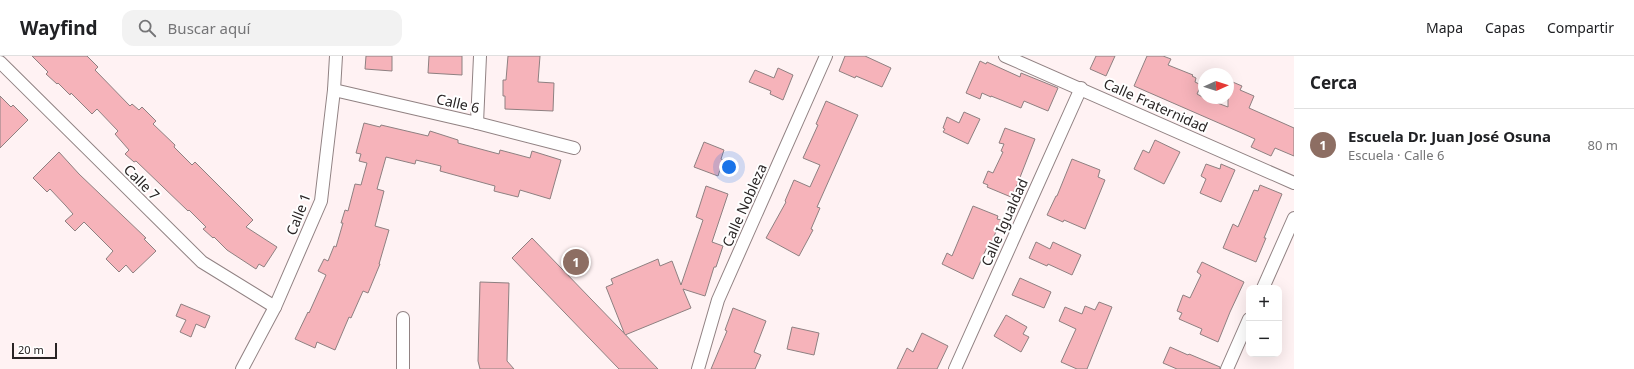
<!DOCTYPE html>
<html lang="es">
<head>
<meta charset="utf-8">
<style>
  :root { --surface:#fff; --page:#f2f2f2; --text:#202124; --muted:#757577; --line:#e0e0e0; --accent:#2563eb }
  body { margin:0; font-family:"Noto Sans",sans-serif; background:var(--page); color:var(--text) }
  .controls { position:absolute; right:12px; bottom:12px; display:grid; overflow:hidden; border-radius:8px; box-shadow:0 4px 16px #0002 }
  .controls button { width:36px; height:36px; display:grid; place-items:center; padding:0; border:0; border-bottom:1px solid var(--line); background:var(--surface); color:var(--text); font:20px sans-serif }
  .compass { position:absolute; left:1198px; top:12px; width:36px; height:36px; border-radius:50%; background:var(--surface); box-shadow:0 4px 16px #0002; rotate:87deg }
  .scale { position:absolute; left:12px; bottom:10px; width:45px; box-sizing:border-box; padding-left:4px; border:2px solid #292424; border-top:0; font-size:11px; line-height:14px; white-space:nowrap; color:#292424; -webkit-text-stroke:3px #fff; paint-order:stroke }
  .you { position:absolute; left:729px; top:111px; width:14px; height:14px; margin:-10px; border:3px solid #fff; border-radius:50%; background:#1a73e8; box-shadow:0 0 0 6px #1a73e833 }
  .badge { display:grid; place-items:center; width:26px; height:26px; border-radius:50%; background:var(--accent); color:#fff; font-size:13px; font-weight:700 }
  .pin { position:absolute; translate:-50% -50%; border:2px solid #fff; box-shadow:0 1px 4px #0006 }
  .list { margin:0; padding:0; list-style:none }
  h2 { display:flex; justify-content:space-between; align-items:center; height:52px; margin:0; padding:0 16px; font-size:17px }
  h2 small { font-size:13px; font-weight:400; color:var(--muted) }
  .list li { display:grid; grid-template-columns:26px 1fr auto; gap:12px; align-items:center; box-sizing:border-box; height:72px; padding:0 16px; border-top:1px solid var(--line) }
  .list b { display:block; font-size:15px; white-space:nowrap }
  .list p { margin:0; font-size:13px; white-space:nowrap; color:var(--muted) }
  .list em { font-size:13px; font-style:normal; color:var(--muted) }
  .icon { flex:none; width:22px; height:22px; fill:none; stroke:currentColor; stroke-width:2; stroke-linecap:round; stroke-linejoin:round }
  .map { position:relative; flex:none; width:1294px; height:313px; overflow:hidden }
  header { display:flex; align-items:center; gap:24px; box-sizing:border-box; height:56px; padding:0 20px; background:var(--surface); border-bottom:1px solid var(--line) }
  header strong { font-size:19px }
  nav { display:flex; gap:22px; margin-inline-start:auto; font-size:14px }
  .search { width:280px; height:36px; background:var(--page); display:flex; align-items:center; gap:10px; box-sizing:border-box; padding:0 14px; border-radius:12px; color:var(--muted); font-size:15px }
  main { display:flex }
  aside { flex:1; background:var(--surface) }
  .map>svg:first-child { display:block }
  .building { fill:#f6b3ba; stroke:#8e8081 }
  .lines { fill:none; stroke-linecap:round; stroke-linejoin:round }
  .street-casing { stroke:#918283; stroke-width:14 }
  .street { stroke:#fff; stroke-width:12 }
  .labels { text-anchor:middle; dominant-baseline:central; stroke-width:4; stroke-linejoin:round; paint-order:stroke }
  .street-label { font-size:14px; fill:#292424; stroke:#fff }
</style>
</head>
<body>
<header>
<strong>Wayfind</strong>
<div class="search"><svg class="icon" aria-label="search" viewBox="0 0 24 24"><circle cx="10" cy="10" r="6"/><path d="M15 15l6 6"/></svg>Buscar aquí</div>
<nav><a>Mapa</a><a>Capas</a><a>Compartir</a></nav>
</header>
<main>
<div class="map">
<svg width="1294" height="313" viewBox="0 0 1294 313">
  <rect width="100%" height="100%" fill="#fff2f3"/>
  <g class="building">
    <path d="M 32,0 L 87,0 L 98,11 L 95,14 L 130,50 L 132,48 L 139,54 L 142,51 L 156,65 L 153,68 L 175,89 L 174,91 L 192,109 L 195,106 L 253,164 L 246,171 L 277,191 L 264,211 L 259,208 L 256,213 L 227,194 L 214,181 L 213,182 L 203,173 L 206,171 L 189,154 L 188,155 L 136,105 L 134,106 L 125,98 L 129,94 L 115,78 L 118,75 L 97,53 L 92,58 L 71,37 L 70,39 L 58,27 L 57,28 L 46,18 L 48,16 Z"/>
    <path d="M 366,0 L 392,0 L 392,15 L 365,13 Z"/>
    <path d="M 429,0 L 462,0 L 462,19 L 428,17 Z"/>
    <path d="M 508,0 L 540,0 L 538,26 L 554,27 L 553,55 L 505,53 L 505,40 L 503,40 L 503,24 L 506,24 Z"/>
    <path d="M 845,0 L 865,0 L 891,12 L 882,31 L 856,20 L 855,22 L 839,15 Z"/>
    <path d="M 1096,0 L 1115,0 L 1106,20 L 1090,13 Z"/>
    <path d="M 1147,0 L 1163,0 L 1171,3 L 1168,9 L 1193,19 L 1192,20 L 1196,22 L 1195,26 L 1201,29 L 1197,38 L 1204,42 L 1228,51 L 1228,24 L 1242,30 L 1240,34 L 1254,40 L 1249,52 L 1294,72 L 1294,100 L 1275,92 L 1271,100 L 1251,91 L 1255,83 L 1244,78 L 1134,30 Z"/>
    <path d="M 980,5 L 986,8 L 987,6 L 1020,21 L 1021,17 L 1058,32 L 1048,55 L 1024,45 L 1021,52 L 991,40 L 991,41 L 982,37 L 980,43 L 966,37 Z"/>
    <path d="M 778,12 L 793,19 L 783,44 L 770,38 L 771,35 L 749,26 L 755,14 L 774,22 Z"/>
    <path d="M 0,40 L 11,51 L 13,49 L 28,64 L 0,92 Z"/>
    <path d="M 826,45 L 858,59 L 817,151 L 820,152 L 811,173 L 813,174 L 799,200 L 766,182 L 786,146 L 785,145 L 794,124 L 810,131 L 820,109 L 803,102 L 818,69 L 816,68 Z"/>
    <path d="M 964,56 L 980,63 L 968,88 L 943,76 L 945,73 L 943,72 L 947,61 L 959,67 Z"/>
    <path d="M 364,67 L 380,71 L 381,69 L 428,80 L 430,75 L 458,84 L 458,87 L 499,98 L 500,94 L 530,102 L 532,95 L 561,104 L 550,143 L 520,134 L 518,141 L 494,135 L 495,130 L 440,115 L 441,110 L 416,104 L 415,108 L 386,101 L 377,133 L 384,135 L 375,170 L 389,174 L 379,208 L 380,208 L 368,237 L 363,235 L 351,262 L 349,261 L 335,294 L 317,286 L 315,292 L 295,283 L 308,256 L 309,257 L 326,219 L 318,215 L 324,203 L 328,205 L 334,190 L 336,191 L 343,167 L 341,167 L 345,154 L 348,155 L 355,128 L 361,129 L 367,107 L 359,105 L 361,98 L 356,97 Z"/>
    <path d="M 1005,72 L 1035,83 L 1017,129 L 1011,141 L 987,131 L 988,129 L 983,127 L 988,115 L 993,117 L 1003,96 L 1001,95 L 1004,88 L 999,87 Z"/>
    <path d="M 1155,84 L 1180,96 L 1164,128 L 1134,113 L 1143,94 L 1149,97 Z"/>
    <path d="M 704,86 L 724,94 L 721,103 L 723,104 L 718,120 L 694,111 Z"/>
    <path d="M 59,96 L 79,118 L 146,182 L 144,183 L 156,195 L 133,217 L 126,209 L 119,216 L 106,203 L 113,195 L 84,166 L 75,175 L 65,165 L 73,158 L 66,150 L 50,133 L 47,136 L 33,122 Z"/>
    <path d="M 1072,103 L 1100,114 L 1098,121 L 1105,124 L 1085,173 L 1064,164 L 1063,166 L 1047,159 L 1056,140 L 1057,140 Z"/>
    <path d="M 1206,108 L 1220,113 L 1221,108 L 1235,114 L 1221,146 L 1200,137 L 1206,123 L 1201,120 Z"/>
    <path d="M 1260,129 L 1282,138 L 1264,182 L 1266,182 L 1256,206 L 1223,192 L 1233,168 L 1238,171 L 1254,134 L 1258,135 Z"/>
    <path d="M 706,130 L 728,138 L 712,186 L 723,190 L 716,211 L 714,211 L 705,240 L 683,233 L 691,252 L 625,279 L 606,231 L 613,228 L 611,223 L 658,203 L 660,210 L 672,205 L 681,229 L 703,164 L 696,161 Z"/>
    <path d="M 973,150 L 998,160 L 997,163 L 1001,164 L 989,192 L 987,191 L 973,223 L 942,208 L 947,197 L 952,200 Z"/>
    <path d="M 532,182 L 620,273 L 658,313 L 619,313 L 512,202 Z"/>
    <path d="M 1036,186 L 1050,193 L 1053,186 L 1081,199 L 1072,219 L 1048,208 L 1047,210 L 1029,202 Z"/>
    <path d="M 1202,206 L 1244,226 L 1230,256 L 1218,286 L 1200,278 L 1202,273 L 1179,263 L 1182,257 L 1177,255 L 1183,239 L 1190,242 L 1201,219 L 1197,216 Z"/>
    <path d="M 1020,222 L 1051,236 L 1044,252 L 1012,239 Z"/>
    <path d="M 480,226 L 509,227 L 507,305 L 514,313 L 480,313 L 478,305 Z"/>
    <path d="M 1099,246 L 1112,251 L 1087,313 L 1077,313 L 1061,306 L 1076,273 L 1059,265 L 1065,251 L 1082,258 L 1085,250 L 1095,254 Z"/>
    <path d="M 181,248 L 210,260 L 205,272 L 196,268 L 191,281 L 180,276 L 186,264 L 176,260 Z"/>
    <path d="M 733,252 L 766,265 L 754,296 L 761,299 L 755,313 L 711,313 L 727,275 L 725,274 Z"/>
    <path d="M 1006,259 L 1027,271 L 1023,278 L 1029,281 L 1021,296 L 994,280 Z"/>
    <path d="M 792,271 L 819,277 L 814,299 L 787,293 Z"/>
    <path d="M 922,277 L 948,290 L 937,313 L 897,313 L 907,292 L 913,296 Z"/>
    <path d="M 1170,291 L 1188,299 L 1189,298 L 1220,311 L 1220,313 L 1177,313 L 1163,307 Z"/>
  </g>
  <g class="lines">
    <g class="street-casing">
      <g id="street">
        <path d="M 1005,0 L 1294,127"/>
        <path d="M 0,6 L 202,206 L 275,251"/>
        <path d="M 334,34 L 477,67 L 574,92"/>
        <path d="M 477,67 L 480,0"/>
        <path d="M 1263,232 L 1294,162"/>
        <path d="M 403,262 L 403,313"/>
        <path d="M 242,313 L 275,251 L 321,145 L 334,34 L 336,0"/>
        <path d="M 698,313 L 718,244 L 826,0"/>
        <path d="M 955,313 L 1081,32"/>
        <path d="M 1227,313 L 1249,263"/>
      </g>
    </g>
    <use href="#street" class="street"/>
  </g>
  <g class="labels">
    <g class="street-label">
      <text transform="translate(458 47) rotate(13)">Calle 6</text>
      <text transform="translate(1156 49) rotate(24)">Calle Fraternidad</text>
      <text transform="translate(142 126) rotate(45)">Calle 7</text>
      <text transform="translate(744 149) rotate(-66)">Calle Nobleza</text>
      <text transform="translate(298 158) rotate(-69)">Calle 1</text>
      <text transform="translate(1004 166) rotate(-66)">Calle Igualdad</text>
    </g>
  </g>
</svg>
<div class="controls">
<button>+</button>
<button>−</button>
</div>
<svg class="compass" viewBox="-18 -18 36 36"><path d="M0-13l5 13h-10z" fill="#e53935"/><path d="M0 13l5-13h-10z" fill="#757577"/></svg>
<div class="scale">20 m</div>
<div class="you"></div>
<div class="pin badge" style="left:576px;top:206px;background:#8d6e63">1</div>
</div>
<aside>
<h2>Cerca<small></small></h2>
<ul class="list">
<li><span class="badge" style="background:#8d6e63">1</span><div><b>Escuela Dr. Juan José Osuna</b><p>Escuela · Calle 6</p></div><em>80 m</em></li>
</ul>
</aside>
</main>
</body>
</html>
